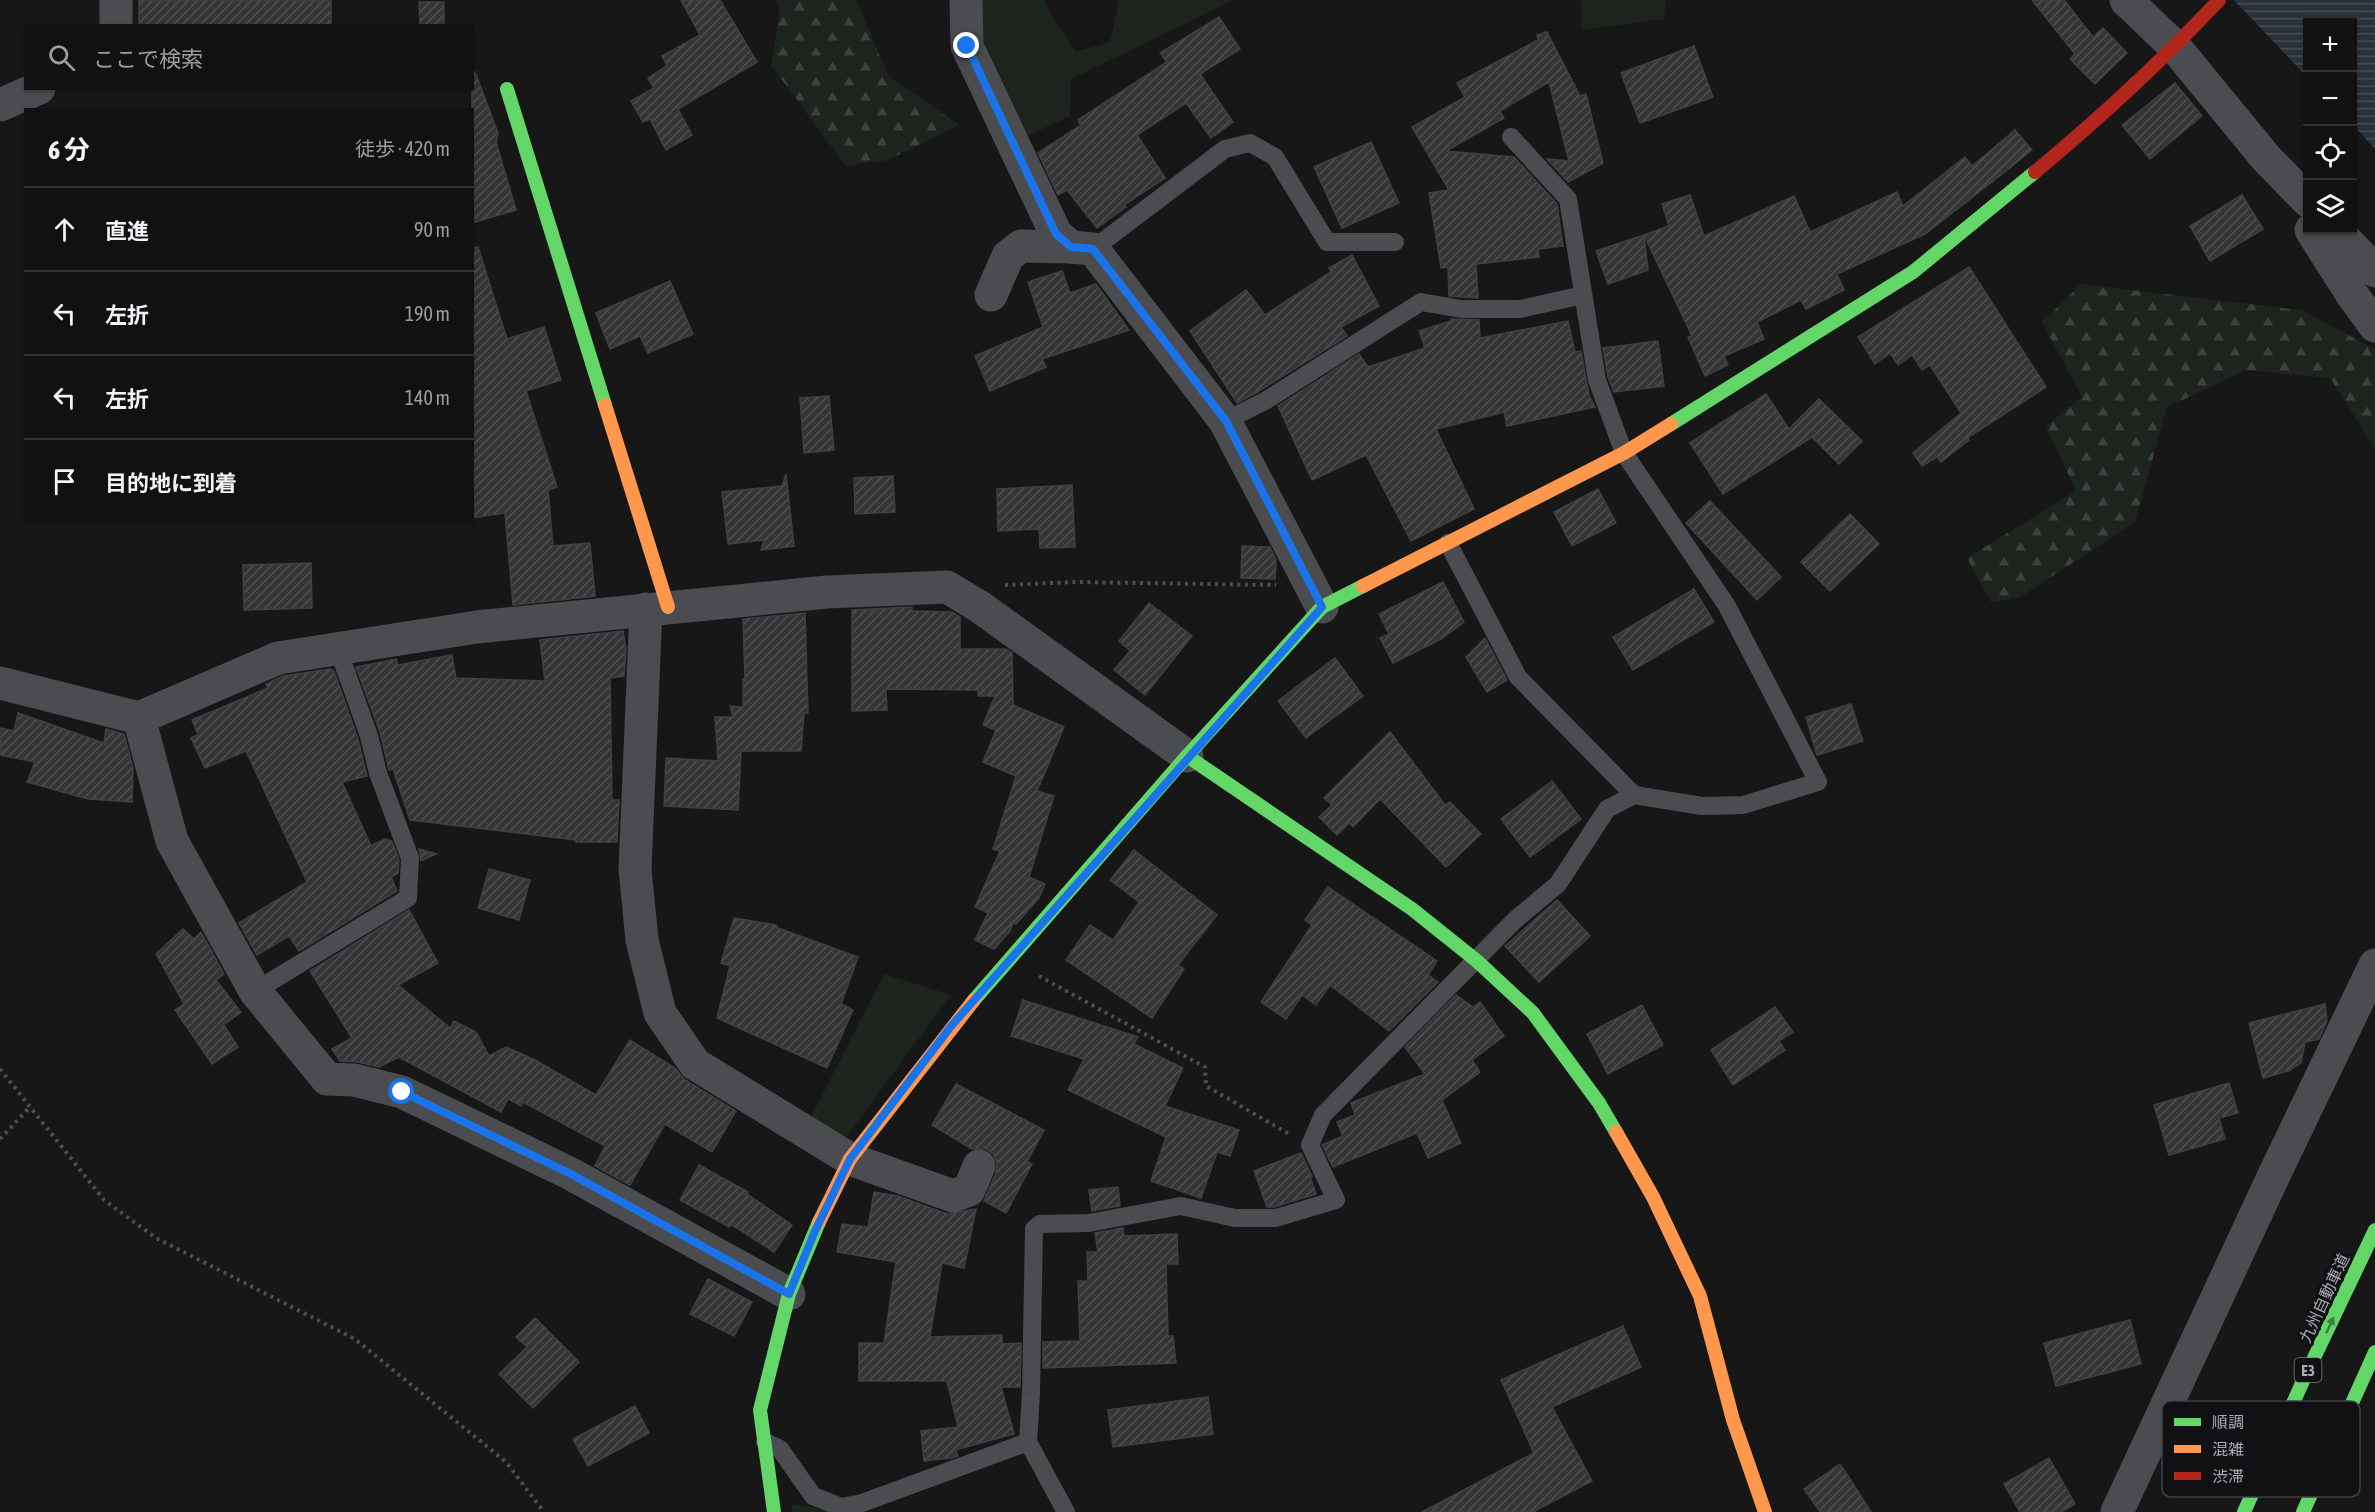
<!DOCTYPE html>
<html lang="ja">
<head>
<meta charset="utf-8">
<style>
  :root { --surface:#111; --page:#1a1a1a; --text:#f1f3f6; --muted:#9c9d9f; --line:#303131 }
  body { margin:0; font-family:"Asap Condensed","Noto Sans JP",sans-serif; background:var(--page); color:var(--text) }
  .controls { position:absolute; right:18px; top:18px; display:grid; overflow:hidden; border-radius:0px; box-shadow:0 2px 4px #0004 }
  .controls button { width:54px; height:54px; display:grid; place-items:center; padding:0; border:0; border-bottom:2px solid var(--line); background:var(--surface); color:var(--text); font:30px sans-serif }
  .stop { position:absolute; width:18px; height:18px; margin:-14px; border:4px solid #1a73e8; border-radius:50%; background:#fff }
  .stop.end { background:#1a73e8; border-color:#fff; box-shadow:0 2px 6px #0008 }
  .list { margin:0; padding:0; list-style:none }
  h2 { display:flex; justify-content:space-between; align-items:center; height:78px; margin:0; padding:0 24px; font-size:26px }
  h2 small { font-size:20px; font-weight:400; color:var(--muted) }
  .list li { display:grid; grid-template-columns:39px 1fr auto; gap:18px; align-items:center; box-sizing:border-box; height:84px; padding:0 24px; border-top:2px solid var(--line) }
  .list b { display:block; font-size:22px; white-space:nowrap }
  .list em { font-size:20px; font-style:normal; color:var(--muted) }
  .icon { flex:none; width:33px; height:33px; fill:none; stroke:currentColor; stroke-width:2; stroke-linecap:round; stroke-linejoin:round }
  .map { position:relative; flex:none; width:2375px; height:1512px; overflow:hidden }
  .search { position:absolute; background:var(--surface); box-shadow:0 2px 4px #0004; left:24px; top:24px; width:450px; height:66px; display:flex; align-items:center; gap:15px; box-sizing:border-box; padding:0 21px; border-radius:0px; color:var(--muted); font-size:22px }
  .panel { position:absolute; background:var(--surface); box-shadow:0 2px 4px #0004; left:24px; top:108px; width:450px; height:414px; border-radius:0px }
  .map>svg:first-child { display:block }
  .grass { fill:#1d241e }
  .forest { fill:url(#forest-firs) }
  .water { fill:url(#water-rules) }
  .building { fill:url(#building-hatch); stroke:#3f4043; stroke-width:1.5 }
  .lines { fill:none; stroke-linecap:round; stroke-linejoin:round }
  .path { stroke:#4d4e52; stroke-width:4; stroke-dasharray:3 4.5; stroke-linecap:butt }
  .lane { stroke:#4b4c50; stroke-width:18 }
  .street { stroke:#4b4c50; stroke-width:33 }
  .fast { stroke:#63d668; stroke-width:14 }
  .slow { stroke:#ff974d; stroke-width:14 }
  .jam { stroke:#b3261e; stroke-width:14 }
  .oneway { fill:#3e7d42 }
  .route { stroke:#1a73e8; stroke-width:8 }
  .labels { text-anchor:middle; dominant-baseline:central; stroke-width:6; stroke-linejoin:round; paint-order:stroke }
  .shield { fill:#111113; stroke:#7b7e86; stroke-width:1.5 }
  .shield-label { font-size:15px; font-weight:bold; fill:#a8adb8 }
  .street-label { font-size:16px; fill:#a8adb8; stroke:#111113 }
  .key { fill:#111113; stroke:#3e4045; stroke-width:1.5 }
  .key-label { font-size:16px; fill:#a8adb8 }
</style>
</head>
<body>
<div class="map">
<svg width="2375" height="1512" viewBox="0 0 2375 1512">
  <defs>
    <pattern id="forest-firs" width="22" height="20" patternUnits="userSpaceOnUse" patternTransform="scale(1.5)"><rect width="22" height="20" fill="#1d241e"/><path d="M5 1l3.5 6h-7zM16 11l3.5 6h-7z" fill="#3b413d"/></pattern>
    <pattern id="water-rules" width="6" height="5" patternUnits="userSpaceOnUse" patternTransform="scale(1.5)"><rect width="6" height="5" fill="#2a3239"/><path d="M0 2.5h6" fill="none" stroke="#464d54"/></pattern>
    <pattern id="building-hatch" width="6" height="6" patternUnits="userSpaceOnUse" patternTransform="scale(1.5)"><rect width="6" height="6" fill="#353536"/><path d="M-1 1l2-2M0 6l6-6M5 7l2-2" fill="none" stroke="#4f5051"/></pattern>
  </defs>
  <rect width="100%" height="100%" fill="#171717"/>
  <g class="grass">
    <path d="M 983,0 L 1043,0 L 1075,52 L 1110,42 L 1119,0 L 1234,0 L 1071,79 L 1070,116 L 1025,137 L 980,34 Z"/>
    <path d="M 1581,0 L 1666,0 L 1664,19 L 1582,30 Z"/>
    <path d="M 884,974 L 951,995 L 843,1141 L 809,1121 Z"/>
    <path d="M 791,1504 L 835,1511 L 837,1512 L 792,1512 Z"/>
  </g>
  <g class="forest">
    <path d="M 776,0 L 856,0 L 889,77 L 960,125 L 888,160 L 846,166 L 771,65 L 780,9 Z"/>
    <path d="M 2081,284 L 2301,310 L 2375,349 L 2375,448 L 2330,378 L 2247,370 L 2167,407 L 2135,522 L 2019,598 L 1991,602 L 1967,558 L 2076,491 L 2046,426 L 2082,397 L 2042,322 Z"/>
  </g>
  <path class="water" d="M 2234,0 L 2375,0 L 2375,149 L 2353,125 L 2352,22 L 2308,22 L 2307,77 Z"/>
  <g class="building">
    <rect x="139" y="0" width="192" height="26"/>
    <path d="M 681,0 L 720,0 L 757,62 L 678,109 L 692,135 L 666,150 L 650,119 L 643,122 L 631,101 L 654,88 L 648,78 L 667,66 L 662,56 L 700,35 Z"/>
    <path d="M 2032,0 L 2064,0 L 2093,37 L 2103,28 L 2127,53 L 2095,84 L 2070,59 L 2075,54 Z"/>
    <path d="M 419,2 L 444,2 L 444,26 L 420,26 Z"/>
    <path d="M 1219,17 L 1240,49 L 1200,74 L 1233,122 L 1211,138 L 1186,103 L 1137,135 L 1165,178 L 1124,205 L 1126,207 L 1097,228 L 1067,190 L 1058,195 L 1038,153 L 1081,125 L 1078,120 L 1167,62 L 1160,53 Z"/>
    <path d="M 1547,32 L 1580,96 L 1586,94 L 1603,163 L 1568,182 L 1547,159 L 1569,161 L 1549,82 L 1500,111 L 1504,118 L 1446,151 L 1514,157 L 1557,204 L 1563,246 L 1538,249 L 1539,257 L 1476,264 L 1478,298 L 1449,296 L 1448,267 L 1441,268 L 1429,193 L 1449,190 L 1412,127 L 1465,97 L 1457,83 L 1538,40 L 1537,35 Z"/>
    <path d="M 1694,46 L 1713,97 L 1640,123 L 1621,73 Z"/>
    <path d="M 475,72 L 498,133 L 496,142 L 516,210 L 472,223 L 472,73 Z"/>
    <path d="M 2175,83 L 2202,116 L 2150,159 L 2122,125 Z"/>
    <path d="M 2015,130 L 2032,150 L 2011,167 L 1925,234 L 1837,274 L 1844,290 L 1806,309 L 1801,300 L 1757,322 L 1764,339 L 1724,356 L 1728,365 L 1705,376 L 1688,337 L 1692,336 L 1644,235 L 1669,226 L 1662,204 L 1690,195 L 1704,236 L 1794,196 L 1810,232 L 1897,192 L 1903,206 L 1965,157 L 1972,166 Z"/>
    <path d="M 1371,142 L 1399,203 L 1342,228 L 1314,167 Z"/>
    <path d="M 2242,195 L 2263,229 L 2210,261 L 2190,226 Z"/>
    <path d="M 1644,235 L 1648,270 L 1608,284 L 1596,251 Z"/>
    <path d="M 478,247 L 507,339 L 544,327 L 561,380 L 526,391 L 557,487 L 548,490 L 553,546 L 590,543 L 595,596 L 513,605 L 505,513 L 472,518 L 472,248 Z"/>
    <path d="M 1352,255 L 1379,306 L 1341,327 L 1347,336 L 1259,391 L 1237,403 L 1190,331 L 1246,290 L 1265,315 L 1331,272 L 1329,268 Z"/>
    <path d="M 1969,267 L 2046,387 L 1967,438 L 1969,440 L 1941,462 L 1937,457 L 1922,466 L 1913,453 L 1961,413 L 1930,365 L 1922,370 L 1912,355 L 1898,365 L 1890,353 L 1875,364 L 1858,337 Z"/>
    <path d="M 1062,271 L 1070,293 L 1096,284 L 1129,330 L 1042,359 L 1046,367 L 990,391 L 975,356 L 1043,327 L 1028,282 Z"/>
    <path d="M 670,281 L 693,334 L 648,353 L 640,336 L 610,349 L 596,313 Z"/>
    <path d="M 1451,319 L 1479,320 L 1480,338 L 1568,321 L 1575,352 L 1581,351 L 1589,395 L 1595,407 L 1507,426 L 1504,412 L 1436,429 L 1474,509 L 1411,541 L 1366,455 L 1312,480 L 1278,406 L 1359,354 L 1368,367 L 1425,348 L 1419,331 L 1451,321 Z"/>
    <path d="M 1658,341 L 1664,386 L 1614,392 L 1608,377 L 1603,348 Z"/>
    <path d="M 1766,394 L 1789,429 L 1819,399 L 1862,441 L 1839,464 L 1812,437 L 1723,494 L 1690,443 Z"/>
    <path d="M 829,396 L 834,450 L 804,453 L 800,398 Z"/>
    <path d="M 786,474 L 794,546 L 761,550 L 764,540 L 728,544 L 722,492 L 782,486 Z"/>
    <path d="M 893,476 L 895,512 L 855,514 L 854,478 Z"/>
    <path d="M 1072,485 L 1075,547 L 1040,548 L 1039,529 L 998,531 L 997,489 Z"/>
    <path d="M 1598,489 L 1616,523 L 1572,546 L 1554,512 Z"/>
    <path d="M 1710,501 L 1781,577 L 1757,600 L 1686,523 Z"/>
    <path d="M 1850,514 L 1879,544 L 1830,591 L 1801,562 Z"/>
    <path d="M 1242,546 L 1270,547 L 1276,560 L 1275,579 L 1241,578 Z"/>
    <path d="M 311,563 L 312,608 L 244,610 L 243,565 Z"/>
    <path d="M 1443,582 L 1464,622 L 1441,639 L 1393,663 L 1380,638 L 1389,634 L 1379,614 Z"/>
    <path d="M 1694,589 L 1714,622 L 1633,670 L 1613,637 Z"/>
    <path d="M 1149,603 L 1192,636 L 1145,695 L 1114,670 L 1130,651 L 1119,641 Z"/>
    <path d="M 912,607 L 912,611 L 952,612 L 960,617 L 960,649 L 1006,649 L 1012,653 L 1013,705 L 1064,727 L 1037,791 L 1054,796 L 1029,877 L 1045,884 L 1039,898 L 1016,924 L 1013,923 L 1010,931 L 994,949 L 975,940 L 988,913 L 975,907 L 1000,851 L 993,849 L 1016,776 L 983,762 L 996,730 L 983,725 L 995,696 L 978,696 L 978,690 L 886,689 L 887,710 L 852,711 L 852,610 Z"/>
    <path d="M 805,613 L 808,713 L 804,713 L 801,751 L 741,751 L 738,810 L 664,806 L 666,758 L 718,761 L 715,717 L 733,717 L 730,706 L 743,707 L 743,679 L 745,679 L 743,619 Z"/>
    <path d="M 623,631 L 626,649 L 624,676 L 610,678 L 612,800 L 619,800 L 617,842 L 576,842 L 576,840 L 410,820 L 393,769 L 389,770 L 380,732 L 356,667 L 396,659 L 398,665 L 452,655 L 456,678 L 545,681 L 540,640 Z"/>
    <path d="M 1485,638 L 1507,680 L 1487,692 L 1466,657 Z"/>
    <path d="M 1335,658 L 1363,696 L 1306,738 L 1278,701 Z"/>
    <path d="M 330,669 L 334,671 L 358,739 L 367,776 L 342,782 L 371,846 L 385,839 L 392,841 L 399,860 L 398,873 L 391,877 L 397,891 L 299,951 L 289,936 L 257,955 L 239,923 L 307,882 L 246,751 L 205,768 L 191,738 L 198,735 L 192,720 L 268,688 L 266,684 L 283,676 Z"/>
    <path d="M 1851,704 L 1863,741 L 1817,755 L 1806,717 Z"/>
    <path d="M 18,713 L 104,743 L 106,729 L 124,734 L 133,768 L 132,802 L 88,799 L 27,782 L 35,762 L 0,755 L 0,728 L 14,731 Z"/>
    <path d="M 1390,732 L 1445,805 L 1450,802 L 1481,834 L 1446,867 L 1380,799 L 1353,827 L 1349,823 L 1337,835 L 1319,817 L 1332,805 L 1324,798 Z"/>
    <path d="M 1552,781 L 1581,819 L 1530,857 L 1501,819 Z"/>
    <path d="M 419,849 L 436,854 L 421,861 Z"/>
    <path d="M 1134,850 L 1217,915 L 1178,965 L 1184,969 L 1152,1018 L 1066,960 L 1090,925 L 1113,940 L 1139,902 L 1110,880 Z"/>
    <path d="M 489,869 L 530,880 L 519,920 L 478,908 Z"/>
    <path d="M 1328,887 L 1437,961 L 1428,975 L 1438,982 L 1389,1031 L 1330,985 L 1316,1005 L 1302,995 L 1286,1019 L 1261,1002 L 1312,925 L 1305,920 Z"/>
    <path d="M 1557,900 L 1590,936 L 1539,982 L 1505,946 Z"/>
    <path d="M 409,910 L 438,963 L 398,985 L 450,1028 L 454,1021 L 476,1032 L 489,1056 L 506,1047 L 535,1060 L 596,1095 L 630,1040 L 675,1068 L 685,1080 L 736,1111 L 712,1152 L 665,1124 L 630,1185 L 595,1166 L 605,1146 L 523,1102 L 521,1106 L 508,1099 L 501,1112 L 399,1057 L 379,1067 L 358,1062 L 340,1061 L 332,1049 L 352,1038 L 310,971 Z"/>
    <path d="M 734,918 L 776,925 L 778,928 L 858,957 L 841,1004 L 853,1010 L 827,1068 L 717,1018 L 730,966 L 721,963 Z"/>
    <path d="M 183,929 L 194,939 L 201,932 L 224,974 L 216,980 L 241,1012 L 224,1025 L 238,1047 L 212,1064 L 175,1010 L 184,1004 L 156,954 Z"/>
    <path d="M 1456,995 L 1473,1007 L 1480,1002 L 1504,1036 L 1472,1060 L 1480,1072 L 1442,1100 L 1461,1143 L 1428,1158 L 1417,1133 L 1333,1167 L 1322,1145 L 1343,1136 L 1337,1122 L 1355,1115 L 1351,1103 L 1425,1074 L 1405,1047 Z"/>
    <path d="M 1023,1000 L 1138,1037 L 1134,1044 L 1183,1068 L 1165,1106 L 1239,1130 L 1230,1156 L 1217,1152 L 1201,1198 L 1151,1181 L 1166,1137 L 1068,1090 L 1084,1059 L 1011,1036 Z"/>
    <path d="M 2325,1004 L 2327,1021 L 2319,1039 L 2305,1042 L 2301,1063 L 2288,1071 L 2263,1078 L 2249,1023 Z"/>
    <path d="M 1642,1005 L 1663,1045 L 1608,1074 L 1587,1034 Z"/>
    <path d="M 1775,1007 L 1793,1032 L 1779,1041 L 1785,1050 L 1733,1085 L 1711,1050 Z"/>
    <path d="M 2229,1083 L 2238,1113 L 2219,1118 L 2225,1139 L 2169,1155 L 2154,1105 Z"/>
    <path d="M 956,1084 L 1044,1130 L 1027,1162 L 1032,1164 L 1006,1213 L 984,1201 L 996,1173 L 997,1163 L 993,1154 L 986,1149 L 972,1149 L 932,1125 Z"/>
    <path d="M 1301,1153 L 1312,1176 L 1310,1176 L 1316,1194 L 1274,1207 L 1267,1207 L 1254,1171 Z"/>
    <path d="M 699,1165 L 748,1192 L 747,1194 L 792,1225 L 774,1252 L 731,1224 L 729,1227 L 680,1200 Z"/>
    <path d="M 1118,1187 L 1120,1206 L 1092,1211 L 1089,1190 Z"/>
    <path d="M 874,1192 L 898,1196 L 947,1214 L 976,1209 L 964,1268 L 942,1263 L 930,1337 L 1002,1335 L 1002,1344 L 1021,1343 L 1020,1387 L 1001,1387 L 1014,1434 L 955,1450 L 958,1456 L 951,1458 L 924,1461 L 921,1431 L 958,1427 L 947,1381 L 859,1381 L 859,1343 L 884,1343 L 896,1262 L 837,1252 L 842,1224 L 868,1227 Z"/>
    <path d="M 1123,1228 L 1124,1236 L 1177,1234 L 1178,1264 L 1166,1264 L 1168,1336 L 1173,1336 L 1176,1363 L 1043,1368 L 1043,1342 L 1080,1341 L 1078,1281 L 1088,1281 L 1087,1252 L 1098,1252 L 1095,1233 Z"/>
    <path d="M 708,1279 L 752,1302 L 734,1336 L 690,1314 Z"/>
    <path d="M 535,1318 L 579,1362 L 533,1408 L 499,1374 L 527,1347 L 516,1337 Z"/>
    <path d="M 2130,1320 L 2141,1364 L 2056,1386 L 2044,1343 Z"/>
    <path d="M 1623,1326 L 1641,1367 L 1552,1407 L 1592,1481 L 1533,1512 L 1422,1512 L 1534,1453 L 1501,1380 Z"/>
    <path d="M 1208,1397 L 1213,1434 L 1113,1447 L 1108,1410 Z"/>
    <path d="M 635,1406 L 649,1433 L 588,1466 L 573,1439 Z"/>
    <path d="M 2049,1458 L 2075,1504 L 2061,1512 L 2020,1512 L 2004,1484 Z"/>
    <path d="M 1840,1464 L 1850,1479 L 1871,1512 L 1820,1512 L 1804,1489 Z"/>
  </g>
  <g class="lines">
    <g class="path">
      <path d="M 1005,585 L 1075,582 L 1276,585"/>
      <path d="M 1039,976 L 1205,1067 L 1206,1086 L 1289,1134"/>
      <path d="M 0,1069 L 104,1200 L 156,1238 L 355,1339 L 506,1462 L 544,1512"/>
      <path d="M 0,1139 L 31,1106"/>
    </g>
    <g class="lane">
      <path d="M 1093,249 L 1225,149 L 1250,143 L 1275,157 L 1327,242 L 1395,242"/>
      <path d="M 1225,421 L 1265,401 L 1421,302 L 1461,309 L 1520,309 L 1583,295"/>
      <path d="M 1448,543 L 1518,677 L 1634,795"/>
      <path d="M 255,991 L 408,898 L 410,858 L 378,773 L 369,736 L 338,649"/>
      <path d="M 765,1442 L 780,1449 L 813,1496 L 841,1507 L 862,1503 L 1028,1442 L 1066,1512"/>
      <path d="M 1028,1442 L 1031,1393 L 1034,1229 L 1040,1224 L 1088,1223 L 1181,1206 L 1235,1218 L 1276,1218 L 1336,1200 L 1310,1145 L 1323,1115 L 1515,920 L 1558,884 L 1607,809 L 1634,795 L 1702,806 L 1743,805 L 1818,782 L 1727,606 L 1624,453 L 1597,380 L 1568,199 L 1511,137"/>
    </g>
    <g class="street">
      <path d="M 116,0 L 116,26"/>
      <path d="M 966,0 L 967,46 L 1056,234 L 1071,247 L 1093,249 L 1225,421 L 1322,607"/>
      <path d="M 2126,0 L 2175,47 L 2266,158 L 2308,201"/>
      <path d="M 0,105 L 39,88"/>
      <path d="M 2311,230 L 2351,293 L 2375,326"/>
      <path d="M 2336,230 L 2375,271"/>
      <path d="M 991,295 L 1008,256 L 1021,246 L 1071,247"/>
      <path d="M 646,609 L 635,869 L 642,940 L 660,1013 L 695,1064 L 850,1159 L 953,1196 L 969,1190 L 979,1166"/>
      <path d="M 0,683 L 139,718 L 278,658 L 477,627 L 827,592 L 947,587 L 980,607 L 1187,756"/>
      <path d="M 139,718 L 172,841 L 255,991 L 327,1079 L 354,1080 L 402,1092 L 571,1174 L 789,1294"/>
      <path d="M 2117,1512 L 2275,1173 L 2375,965"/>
    </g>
    <g class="fast">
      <path d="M 507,89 L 605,405"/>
      <path d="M 1671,424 L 1913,272 L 2035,172"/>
      <path d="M 1187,756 L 1412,909 L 1477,961 L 1533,1013 L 1599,1103 L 1616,1132"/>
      <path d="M 974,1000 L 1187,756 L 1322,607 L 1363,586"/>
      <path d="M 774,1512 L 760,1410 L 789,1294 L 819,1222"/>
      <path d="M 2244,1512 L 2303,1381 L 2375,1230"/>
      <path d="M 2303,1512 L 2375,1352"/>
    </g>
    <g class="slow">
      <path d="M 605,405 L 668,607"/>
      <path d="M 1363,586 L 1624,453 L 1671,424"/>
      <path d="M 1616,1132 L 1653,1197 L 1700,1296 L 1733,1420 L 1765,1512"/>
      <path d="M 819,1222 L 850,1159 L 974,1000"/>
    </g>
    <path class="jam" d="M 2035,172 C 2100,118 2162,61 2219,0"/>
  </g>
  <defs><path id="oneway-solid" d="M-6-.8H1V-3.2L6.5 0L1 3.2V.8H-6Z" transform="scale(1.5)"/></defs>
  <use class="oneway" href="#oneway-solid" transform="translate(2330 1325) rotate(-65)"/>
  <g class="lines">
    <path class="route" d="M 402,1092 L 571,1174 L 789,1294 L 815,1231 L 850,1159 L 952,1025 L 1322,607 L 1226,421 L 1093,249 L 1071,247 L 1056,234 L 967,46"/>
  </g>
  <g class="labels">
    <rect class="shield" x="2294.5" y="1358" width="27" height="24" rx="4.5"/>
    <g class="shield-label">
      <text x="2308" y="1370">E3</text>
    </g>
    <g class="street-label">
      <text transform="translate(2324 1298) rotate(-65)">九州自動車道</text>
    </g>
  </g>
  <rect x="2162" y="1401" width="198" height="96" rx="9" class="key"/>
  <rect x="2174" y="1418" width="27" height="8" fill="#63d668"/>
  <rect x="2174" y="1445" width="27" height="8" fill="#ff974d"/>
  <rect x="2174" y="1472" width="27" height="8" fill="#b3261e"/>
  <g class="key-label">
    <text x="2212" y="1428">順調</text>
    <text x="2212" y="1455">混雑</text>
    <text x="2212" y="1482">渋滞</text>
  </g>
</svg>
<div class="controls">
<button>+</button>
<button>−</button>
<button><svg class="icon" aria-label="locate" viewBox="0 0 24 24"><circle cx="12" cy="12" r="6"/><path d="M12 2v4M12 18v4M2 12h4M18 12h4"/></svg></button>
<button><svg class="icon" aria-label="layers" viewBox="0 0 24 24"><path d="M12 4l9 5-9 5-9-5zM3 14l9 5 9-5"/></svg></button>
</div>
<div class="stop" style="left:402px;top:1092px"></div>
<div class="stop end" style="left:967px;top:46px"></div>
<div class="search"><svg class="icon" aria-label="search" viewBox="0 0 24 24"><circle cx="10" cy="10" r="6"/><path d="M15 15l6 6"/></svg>ここで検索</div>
<section class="panel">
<h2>6 分<small>徒歩 · 420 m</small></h2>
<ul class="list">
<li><svg class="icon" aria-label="ahead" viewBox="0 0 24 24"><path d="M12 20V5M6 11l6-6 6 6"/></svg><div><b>直進</b></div><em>90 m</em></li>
<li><svg class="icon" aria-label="left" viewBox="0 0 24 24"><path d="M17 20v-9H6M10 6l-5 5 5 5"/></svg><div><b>左折</b></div><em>190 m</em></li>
<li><svg class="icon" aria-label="left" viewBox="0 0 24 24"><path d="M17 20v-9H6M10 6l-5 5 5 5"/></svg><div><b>左折</b></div><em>140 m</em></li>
<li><svg class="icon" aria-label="arrive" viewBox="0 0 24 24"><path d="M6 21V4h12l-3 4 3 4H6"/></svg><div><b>目的地に到着</b></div></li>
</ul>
</section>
</div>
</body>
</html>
